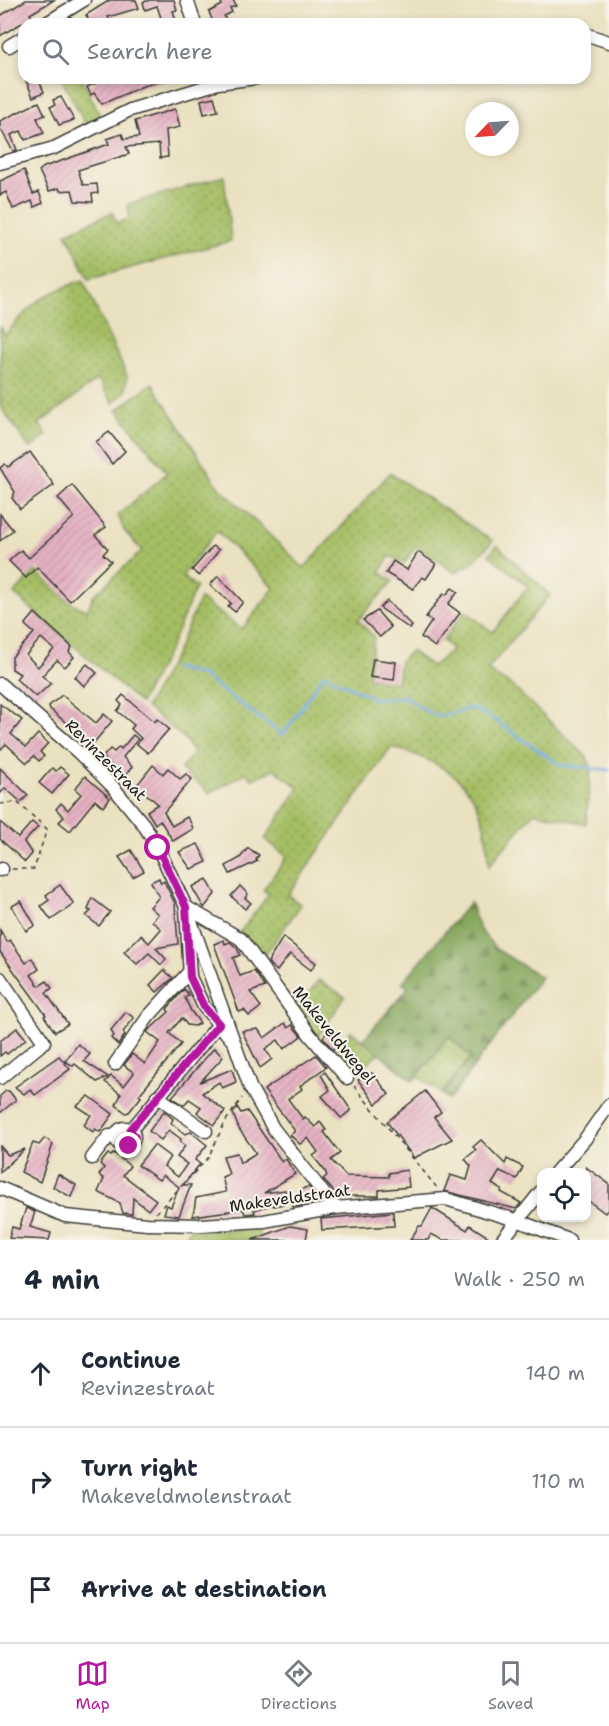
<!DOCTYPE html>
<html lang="en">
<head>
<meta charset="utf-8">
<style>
  :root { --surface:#fff; --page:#f6f6f7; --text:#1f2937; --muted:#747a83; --line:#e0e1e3; --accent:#b5179e }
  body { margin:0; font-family:"Shantell Sans",sans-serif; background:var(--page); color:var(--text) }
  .controls { position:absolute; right:18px; bottom:18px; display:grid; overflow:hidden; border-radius:12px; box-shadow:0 3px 9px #0003 }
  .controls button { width:54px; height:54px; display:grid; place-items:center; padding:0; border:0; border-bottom:2px solid var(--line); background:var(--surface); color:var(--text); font:30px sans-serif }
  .compass { position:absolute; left:465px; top:102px; width:54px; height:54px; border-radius:50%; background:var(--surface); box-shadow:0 3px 9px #0003; rotate:245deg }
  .stop { position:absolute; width:18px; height:18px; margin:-14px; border:4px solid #b5179e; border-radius:50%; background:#fff }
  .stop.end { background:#b5179e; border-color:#fff; box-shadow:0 2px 6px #0008 }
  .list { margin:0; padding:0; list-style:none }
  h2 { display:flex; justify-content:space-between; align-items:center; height:78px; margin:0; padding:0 24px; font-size:26px }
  h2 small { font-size:20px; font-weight:400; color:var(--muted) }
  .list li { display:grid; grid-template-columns:39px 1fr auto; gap:18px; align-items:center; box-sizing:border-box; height:108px; padding:0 24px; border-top:2px solid var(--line) }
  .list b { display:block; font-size:22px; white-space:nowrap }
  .list p { margin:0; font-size:20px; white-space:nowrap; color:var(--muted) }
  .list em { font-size:20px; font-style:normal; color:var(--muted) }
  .icon { flex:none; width:33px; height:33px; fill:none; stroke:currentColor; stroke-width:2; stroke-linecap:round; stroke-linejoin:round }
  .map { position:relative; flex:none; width:609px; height:1240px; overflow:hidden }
  .search { position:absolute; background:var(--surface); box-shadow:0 3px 9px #0003; left:18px; right:18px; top:18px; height:66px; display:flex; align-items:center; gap:15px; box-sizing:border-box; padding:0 21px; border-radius:18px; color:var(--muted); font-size:22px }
  .sheet { height:402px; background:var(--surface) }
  nav { display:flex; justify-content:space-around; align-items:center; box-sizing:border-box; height:84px; border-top:2px solid var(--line); background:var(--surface); font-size:16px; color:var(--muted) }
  nav a { display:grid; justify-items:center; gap:3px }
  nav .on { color:var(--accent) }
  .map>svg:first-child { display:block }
  .grass { fill:url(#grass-dots); stroke:#606d40; stroke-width:1.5 }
  .forest { fill:url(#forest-firs); stroke:#50603b; stroke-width:1.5 }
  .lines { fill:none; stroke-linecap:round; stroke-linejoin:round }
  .stream { stroke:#70aae0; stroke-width:3 }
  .building { fill:url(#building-hatch); fill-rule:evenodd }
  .minor-casing { stroke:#3b3a35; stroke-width:15 }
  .path { stroke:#3b3a35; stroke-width:1.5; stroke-dasharray:4.5 4.5; stroke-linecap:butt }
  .minor { stroke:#fff; stroke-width:12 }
  .route { stroke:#b5179e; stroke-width:8 }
  .labels { text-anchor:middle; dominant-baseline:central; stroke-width:4.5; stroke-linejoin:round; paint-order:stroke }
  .street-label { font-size:16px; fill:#1c1c1c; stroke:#f7f3e8 }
</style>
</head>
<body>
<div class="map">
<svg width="609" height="1240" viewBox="0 0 609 1240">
  <defs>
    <pattern id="grass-dots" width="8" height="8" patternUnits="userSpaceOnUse" patternTransform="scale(1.5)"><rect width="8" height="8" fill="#a4be64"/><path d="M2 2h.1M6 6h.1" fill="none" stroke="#859a52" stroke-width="1.8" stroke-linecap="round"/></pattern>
    <pattern id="forest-firs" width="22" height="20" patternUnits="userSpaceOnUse" patternTransform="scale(1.5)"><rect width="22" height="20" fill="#83a55a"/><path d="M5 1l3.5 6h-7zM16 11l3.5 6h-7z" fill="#6a864a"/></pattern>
    <pattern id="building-hatch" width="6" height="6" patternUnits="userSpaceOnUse" patternTransform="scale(1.5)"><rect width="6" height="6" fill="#e5b1c3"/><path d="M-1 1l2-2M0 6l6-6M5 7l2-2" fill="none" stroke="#c498a7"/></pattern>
  </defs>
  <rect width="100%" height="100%" fill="#f7f3e8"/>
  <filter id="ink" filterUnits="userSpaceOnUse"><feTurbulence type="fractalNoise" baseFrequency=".0167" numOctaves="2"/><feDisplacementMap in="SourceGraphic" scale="12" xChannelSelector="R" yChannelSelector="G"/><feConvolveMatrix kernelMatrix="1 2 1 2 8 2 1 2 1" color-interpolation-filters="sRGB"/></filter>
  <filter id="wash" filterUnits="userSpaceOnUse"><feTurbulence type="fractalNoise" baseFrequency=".008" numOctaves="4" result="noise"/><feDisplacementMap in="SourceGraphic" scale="24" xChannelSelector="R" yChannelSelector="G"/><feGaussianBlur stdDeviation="1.35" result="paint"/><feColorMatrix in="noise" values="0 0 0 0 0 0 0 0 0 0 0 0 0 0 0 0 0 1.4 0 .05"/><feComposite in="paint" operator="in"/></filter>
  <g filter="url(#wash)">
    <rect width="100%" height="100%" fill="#eae1c0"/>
    <g class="grass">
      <path d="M 61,78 L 82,78 L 101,118 L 86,125 Z"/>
      <path d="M 224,176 L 231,241 L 89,279 L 66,233 L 112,212 L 117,223 L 129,219 L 128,204 Z"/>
      <path d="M 83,280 L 127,376 L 126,391 L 113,403 L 98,379 L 39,424 L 47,435 L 30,449 L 0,406 L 0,325 L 5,335 C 34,300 40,296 83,280 Z"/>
      <path d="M 152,383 L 218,486 L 304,568 L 390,473 L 493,541 L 472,563 L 455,573 L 416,546 L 404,563 L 390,556 L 380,572 L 393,581 L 358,620 L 374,637 L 368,678 L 397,683 L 400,661 L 411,651 L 432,666 L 453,650 L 443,640 L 465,611 L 493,632 L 528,586 L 489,555 L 497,545 L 550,595 L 487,670 L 511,685 L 587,757 L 591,767 L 586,824 L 534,812 L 489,866 C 487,850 487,830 481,815 C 468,774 428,757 391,747 L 288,895 L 301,905 L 261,960 L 240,932 L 269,894 L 263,890 L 287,857 L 265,839 L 299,788 L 274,769 L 252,779 L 246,773 L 210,793 L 181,769 L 193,754 L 185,739 L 146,707 L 176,653 L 200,599 L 242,629 L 274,588 L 217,531 L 182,576 L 196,587 L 170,648 L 140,703 L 14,594 L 36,571 L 68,601 L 87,611 L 93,596 L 142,551 L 124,530 L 118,515 L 167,473 L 117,410 Z"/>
      <path d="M 319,980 L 345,997 L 317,1038 L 296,1010 Z"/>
      <path d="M 351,1031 L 379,1053 L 351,1078 L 332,1056 Z"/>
      <path d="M 449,1036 L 471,1057 L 442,1094 L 417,1076 Z"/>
      <path d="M 257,1225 L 260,1240 L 184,1240 L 190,1229 L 236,1230 Z"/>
    </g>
    <path class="forest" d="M 470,902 L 480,930 L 496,949 L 541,977 L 449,1100 L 442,1094 L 471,1057 L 449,1036 L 413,1081 L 363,1040 L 408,988 L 402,983 Z"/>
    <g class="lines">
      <path class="stream" d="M 174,668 L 201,675 L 283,735 L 324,674 L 375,699 L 406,697 C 439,721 433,718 472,708 L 490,717 L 560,765 L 609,770"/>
    </g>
    <g id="blocks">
      <g class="building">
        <path d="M 26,0 L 54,0 L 30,14 L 32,17 L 0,36 L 0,16 Z"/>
        <path d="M 110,0 L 136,0 L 139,8 L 108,17 L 110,21 L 105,24 L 79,24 L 88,18 L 86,15 Z"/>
        <path d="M 150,0 L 174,0 L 177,10 L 173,11 L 177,24 L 163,24 L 157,6 L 145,10 L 143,2 Z"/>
        <path d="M 220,0 L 233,0 L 236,6 L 230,8 L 232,12 L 224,16 L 227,22 L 214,24 L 209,12 L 222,5 Z"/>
        <path d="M 25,78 L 38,78 L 44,92 L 33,97 Z"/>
        <path d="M 97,78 L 166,78 L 167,80 L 143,86 L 102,104 L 94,93 L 91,95 L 87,87 L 96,83 Z"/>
        <path d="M 61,97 L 74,120 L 59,125 L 50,107 L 55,105 L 53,100 Z"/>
        <path d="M 214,97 L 218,111 L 204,114 L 201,100 Z"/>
        <path d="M 39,102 L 45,115 L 37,118 L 44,133 L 25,140 L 21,131 L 11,135 L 17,150 L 13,151 L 0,128 L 0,121 Z"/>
        <path d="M 175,109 L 180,127 L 166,130 L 168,157 L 160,158 L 159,144 L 126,147 L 129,154 L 78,170 L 83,185 L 97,184 L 98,193 L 92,194 L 93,202 L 75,201 L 72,190 L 60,191 L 59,188 L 49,191 L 39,171 L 44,167 L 109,144 L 107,139 L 122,134 L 124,139 L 139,137 L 135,121 Z"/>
        <path d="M 24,170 L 33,194 L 39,192 L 43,203 L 34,207 L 32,201 L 13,209 L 6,192 L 0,195 L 0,181 Z"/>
        <path d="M 109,432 L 125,451 L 112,464 L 96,442 Z"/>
        <path d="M 30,452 L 54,485 L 20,509 L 12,498 L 15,492 L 0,468 L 5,464 L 8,467 Z"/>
        <path d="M 72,485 L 106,527 L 95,535 L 108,549 L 103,554 L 111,561 L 70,601 L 37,567 L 26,578 L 9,561 L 21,550 L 29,558 L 74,517 L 58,498 Z"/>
        <path d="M 0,514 L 13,530 L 0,541 Z"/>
        <path d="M 213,546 L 219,550 L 199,576 L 192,570 Z"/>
        <path d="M 418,552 L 436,564 L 426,579 L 422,577 L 413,589 L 386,573 L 393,561 L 407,570 Z"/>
        <path d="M 218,576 L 243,602 L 235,612 L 228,606 L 231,603 L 210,585 Z"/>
        <path d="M 452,588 L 458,592 L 448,604 L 460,613 L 435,647 L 421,637 L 432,621 L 426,617 L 440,598 L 444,594 L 446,595 Z"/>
        <path d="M 387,601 L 412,626 L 410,629 L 380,608 Z"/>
        <path d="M 377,611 L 391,627 L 380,637 L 363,620 Z"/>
        <path d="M 35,613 L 72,647 L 69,652 L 74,657 L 65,667 L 57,660 L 42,676 L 51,683 L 36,697 L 16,679 L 20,674 L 12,669 L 12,657 L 34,633 L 25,625 ZM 41,638 L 54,649 L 38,667 L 26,655 Z"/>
        <path d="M 373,659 L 396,662 L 394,680 L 370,677 Z"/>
        <path d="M 87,664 L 97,673 L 84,686 L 75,677 Z"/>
        <path d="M 62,695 L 96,723 L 104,714 L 112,721 L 92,745 L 50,709 L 49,706 Z"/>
        <path d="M 123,695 L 155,722 L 157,719 L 169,729 L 148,753 L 137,744 L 141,738 L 131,729 L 134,725 L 117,711 L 122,705 L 118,701 Z"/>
        <path d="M 0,704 L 22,720 L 11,734 L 26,747 L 38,734 L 48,743 L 40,752 L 44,756 L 39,761 L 34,756 L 27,763 L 6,744 L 0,750 Z"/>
        <path d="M 133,735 L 138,739 L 123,757 L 132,767 L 124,777 L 103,757 L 110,749 L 114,752 L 119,747 L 121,749 Z"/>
        <path d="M 153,765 L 163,774 L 168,768 L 180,779 L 186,774 L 192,779 L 164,812 L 172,826 L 187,817 L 191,823 L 193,829 L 173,841 L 160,820 L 155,824 L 147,811 L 158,804 L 140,789 L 133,790 Z"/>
        <path d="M 60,767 L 69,774 L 52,794 L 39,783 L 52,768 L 56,771 Z"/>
        <path d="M 0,768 L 28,795 L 21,802 L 5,788 L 0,794 Z"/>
        <path d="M 85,776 L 110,798 L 103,807 L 95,800 L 70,831 L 59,822 L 64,817 L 56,809 L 61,803 L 68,810 L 81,794 L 75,789 Z"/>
        <path d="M 0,822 L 18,838 L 32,822 L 38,827 L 24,842 L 32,854 L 25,862 L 0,839 Z"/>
        <path d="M 198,844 L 207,862 L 191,869 L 179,852 Z"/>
        <path d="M 248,848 L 259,855 L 256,860 L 258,861 L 230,874 L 226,866 L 240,858 Z"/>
        <path d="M 131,850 L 144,871 L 133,877 L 119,857 Z"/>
        <path d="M 159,878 L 161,883 L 164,881 L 175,904 L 178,944 L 156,948 L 166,959 L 161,965 L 149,953 L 137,964 L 124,952 L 141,935 L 149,943 L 161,929 L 152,921 L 158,914 L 150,907 L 159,897 L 151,882 Z"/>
        <path d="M 207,879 L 215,894 L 204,908 L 192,887 Z"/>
        <path d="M 60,885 L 74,904 L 51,920 L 41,906 L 49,900 L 46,895 Z"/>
        <path d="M 240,886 L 248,894 L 245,898 L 251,903 L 245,909 L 231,896 Z"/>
        <path d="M 92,898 L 110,912 L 99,926 L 86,916 L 91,911 L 88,910 Z"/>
        <path d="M 21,901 L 35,925 L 26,931 L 12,906 Z"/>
        <path d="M 0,930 L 7,942 L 10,940 L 26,963 L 32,958 L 39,969 L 31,975 L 39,986 L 47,981 L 52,988 L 46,993 L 68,1024 L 55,1032 L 44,1016 L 46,1015 L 0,952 Z"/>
        <path d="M 283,937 L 316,963 L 311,970 L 290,954 L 277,971 L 270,965 L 268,962 Z"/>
        <path d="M 224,940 L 225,944 L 230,942 L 237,948 L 240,955 L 233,958 L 240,976 L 254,971 L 265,987 L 250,992 L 261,1007 L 249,1016 L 244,1010 L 239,1012 L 214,944 Z"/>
        <path d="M 164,970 L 173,978 L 157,992 L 150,985 Z"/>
        <path d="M 184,989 L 189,995 L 185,998 L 191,1011 L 200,1023 L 195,1026 L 187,1025 L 182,1018 L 169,1033 L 181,1044 L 139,1095 L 141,1097 L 129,1112 L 126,1113 L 116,1105 L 121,1094 L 105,1082 L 111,1076 L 124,1086 L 134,1073 L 124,1065 L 132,1054 L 145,1064 L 160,1042 L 147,1032 L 169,1012 L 167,1009 Z"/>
        <path d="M 126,1012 L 134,1018 L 123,1032 L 125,1035 L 118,1045 L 111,1038 L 114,1036 L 111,1030 Z"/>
        <path d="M 285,1023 L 288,1028 L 292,1025 L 301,1036 L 284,1049 L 278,1040 L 265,1049 L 272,1059 L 260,1068 L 242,1031 L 258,1029 L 264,1038 Z"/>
        <path d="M 17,1028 L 26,1039 L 7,1054 L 5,1052 L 0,1056 L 0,1041 Z"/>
        <path d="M 330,1029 L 341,1041 L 333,1050 L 323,1037 Z"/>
        <path d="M 78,1044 L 90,1054 L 84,1061 L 108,1077 L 97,1082 L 75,1064 L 73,1066 L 65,1061 Z"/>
        <path d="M 214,1048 L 223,1057 L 200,1082 L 232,1069 L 236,1082 L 222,1088 L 219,1082 L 202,1093 L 225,1111 L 214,1125 L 197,1112 L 201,1107 L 189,1099 L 184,1105 L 172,1097 Z"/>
        <path d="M 316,1055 L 326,1067 L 300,1086 L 302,1089 L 288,1099 L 303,1119 L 305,1117 L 315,1127 L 320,1122 L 326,1130 L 324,1132 L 340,1153 L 331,1160 L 346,1176 L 389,1177 L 389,1173 L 407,1170 L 409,1187 L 379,1190 L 379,1196 L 344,1196 L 334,1192 L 323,1179 L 327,1176 L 325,1171 L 313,1156 L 318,1152 L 308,1138 L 300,1144 L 290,1135 L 295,1131 L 264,1090 Z"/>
        <path d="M 59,1056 L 70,1069 L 35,1095 L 30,1089 L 24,1094 L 15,1087 Z"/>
        <path d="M 325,1072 L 351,1110 L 341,1118 L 322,1096 L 330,1090 L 321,1075 Z"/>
        <path d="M 372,1073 L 389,1094 L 376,1104 L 358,1080 Z"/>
        <path d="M 6,1091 L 9,1091 L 16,1100 L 0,1113 L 0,1096 Z"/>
        <path d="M 425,1091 L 441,1112 L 434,1117 L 452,1139 L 414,1158 L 387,1122 Z"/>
        <path d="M 89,1096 L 113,1114 L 100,1132 L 95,1129 L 93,1132 L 84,1125 L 91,1115 L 77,1106 Z"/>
        <path d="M 237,1107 L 241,1113 L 247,1111 L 282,1162 L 286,1159 L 295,1174 L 264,1193 L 285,1190 L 288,1203 L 274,1206 L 274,1204 L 254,1210 L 255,1213 L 245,1214 L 243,1209 L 193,1216 L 196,1198 L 226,1192 L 222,1177 L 229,1174 L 223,1156 L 237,1153 L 240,1163 L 256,1153 L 239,1129 L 233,1114 Z"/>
        <path d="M 164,1111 L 173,1119 L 171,1123 L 185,1134 L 191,1132 L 207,1145 L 195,1160 L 200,1164 L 183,1185 L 191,1185 L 179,1216 L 164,1214 L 167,1205 L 171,1207 L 179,1187 L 163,1175 L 159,1180 L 138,1165 L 154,1145 L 170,1157 L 164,1166 L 178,1177 L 187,1164 L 177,1157 L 185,1146 L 180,1142 L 181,1139 L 169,1130 L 161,1140 L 149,1131 Z"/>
        <path d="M 45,1138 L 53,1144 L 40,1182 L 21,1172 L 33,1143 L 39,1145 Z"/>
        <path d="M 481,1140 L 505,1164 L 507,1159 L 523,1167 L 517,1179 L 500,1171 L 492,1184 L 502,1190 L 501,1192 L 521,1203 L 516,1209 L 444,1191 L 450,1175 L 467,1180 L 471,1166 L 465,1159 L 476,1150 L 473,1147 Z"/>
        <path d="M 0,1146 L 8,1155 L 25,1149 L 0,1172 Z"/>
        <path d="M 114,1153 L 130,1166 L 123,1175 L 156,1200 L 148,1210 L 133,1198 L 132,1214 L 123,1213 L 120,1203 L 98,1192 L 104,1179 L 99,1175 L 104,1168 L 100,1164 L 108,1154 L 111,1156 Z"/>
        <path d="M 586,1167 L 609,1184 L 609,1208 L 605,1213 L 586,1199 Z"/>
        <path d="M 58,1174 L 76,1185 L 71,1197 L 53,1187 Z"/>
        <path d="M 309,1187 L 314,1195 L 313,1204 L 293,1207 L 291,1196 L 297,1196 L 304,1188 Z"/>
        <path d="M 26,1208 L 35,1212 L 30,1227 L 51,1233 L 49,1240 L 9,1238 L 12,1227 L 19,1229 Z"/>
        <path d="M 432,1208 L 467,1230 L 470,1225 L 493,1240 L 443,1240 L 431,1234 L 428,1240 L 410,1240 L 419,1226 L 422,1226 Z"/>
        <path d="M 393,1212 L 394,1226 L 322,1230 L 321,1219 Z"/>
        <path d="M 290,1226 L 308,1229 L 306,1240 L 252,1240 Z"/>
      </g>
    </g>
  </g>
  <g filter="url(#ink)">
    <use href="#blocks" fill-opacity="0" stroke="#3b3a35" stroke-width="1.5"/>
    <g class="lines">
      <g class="minor-casing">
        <g id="minor">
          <path d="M 187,0 L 195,24"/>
          <path d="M 45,24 L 84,0"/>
          <path d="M 585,34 L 609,42"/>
          <path d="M 9,46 L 24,37"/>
          <path d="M 0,163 L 54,148 L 130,110 L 218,83 L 256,78"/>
          <path d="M 0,684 L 78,752 L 113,787 L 144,825 L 158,848 L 186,907 L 241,939 L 310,1035 L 347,1078"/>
          <path d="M 0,870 L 2,869"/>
          <path d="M 0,978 L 44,1042 L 0,1078"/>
          <path d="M 233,1041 L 204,1007 L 190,977 L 186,907 L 250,1087 L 273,1128 L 335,1208"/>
          <path d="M 115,1064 L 148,1017 L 189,972"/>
          <path d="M 157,1096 L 206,1131"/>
          <circle cx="125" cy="1137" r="9"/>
          <path d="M 131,1130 L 219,1024"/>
          <path d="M 92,1158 L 109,1136 L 116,1136"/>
          <path d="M 556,1172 L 585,1139 L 609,1105"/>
          <path d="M 0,1188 L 65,1216 L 147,1224 L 201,1225 L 264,1221 L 335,1208 L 446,1199 L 516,1220 L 569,1240"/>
          <path d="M 502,1240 L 542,1190"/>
        </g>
      </g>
      <g class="path">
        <path d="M 0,804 L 17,802 L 47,829 L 34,869 L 12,869"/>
        <path d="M 354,1086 L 438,1189"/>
        <path d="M 156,1213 L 208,1158 L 225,1122 L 242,1098"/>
      </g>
      <use href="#minor" class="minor"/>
    </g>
  </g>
  <g class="lines" filter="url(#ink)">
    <path class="route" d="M 129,1146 L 135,1137 L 130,1130 L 219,1024 L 204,1007 L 190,977 L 186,907 L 158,848"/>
  </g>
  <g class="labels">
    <g class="street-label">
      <text transform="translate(106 760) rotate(45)">Revinzestraat</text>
      <text transform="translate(334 1035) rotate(51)">Makeveldwegel</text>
      <text transform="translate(290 1198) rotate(-8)">Makeveldstraat</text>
    </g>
  </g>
</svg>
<div class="controls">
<button><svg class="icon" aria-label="locate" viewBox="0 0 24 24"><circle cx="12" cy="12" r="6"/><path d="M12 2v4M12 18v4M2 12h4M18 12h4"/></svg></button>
</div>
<svg class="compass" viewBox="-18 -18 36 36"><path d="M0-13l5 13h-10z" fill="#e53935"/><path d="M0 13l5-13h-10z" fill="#747a83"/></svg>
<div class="stop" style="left:158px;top:848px"></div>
<div class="stop end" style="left:129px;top:1146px"></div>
<div class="search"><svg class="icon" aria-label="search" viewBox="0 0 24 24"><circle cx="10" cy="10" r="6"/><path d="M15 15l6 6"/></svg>Search here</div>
</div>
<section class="sheet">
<h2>4 min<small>Walk · 250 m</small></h2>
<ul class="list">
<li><svg class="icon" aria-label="ahead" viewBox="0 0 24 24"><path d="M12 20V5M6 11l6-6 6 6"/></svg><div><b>Continue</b><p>Revinzestraat</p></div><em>140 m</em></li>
<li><svg class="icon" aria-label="right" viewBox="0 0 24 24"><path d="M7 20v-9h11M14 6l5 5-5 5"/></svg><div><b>Turn right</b><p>Makeveldmolenstraat</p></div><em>110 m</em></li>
<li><svg class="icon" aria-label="arrive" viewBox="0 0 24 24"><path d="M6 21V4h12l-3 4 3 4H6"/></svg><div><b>Arrive at destination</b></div></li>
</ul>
</section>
<nav>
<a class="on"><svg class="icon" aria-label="map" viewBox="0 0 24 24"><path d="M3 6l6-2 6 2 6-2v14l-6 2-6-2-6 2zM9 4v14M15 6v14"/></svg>Map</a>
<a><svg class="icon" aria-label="directions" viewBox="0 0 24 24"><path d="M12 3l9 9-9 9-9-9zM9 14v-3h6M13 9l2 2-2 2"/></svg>Directions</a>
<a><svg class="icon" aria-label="saved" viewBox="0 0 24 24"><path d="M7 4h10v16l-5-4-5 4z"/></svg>Saved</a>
</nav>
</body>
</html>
